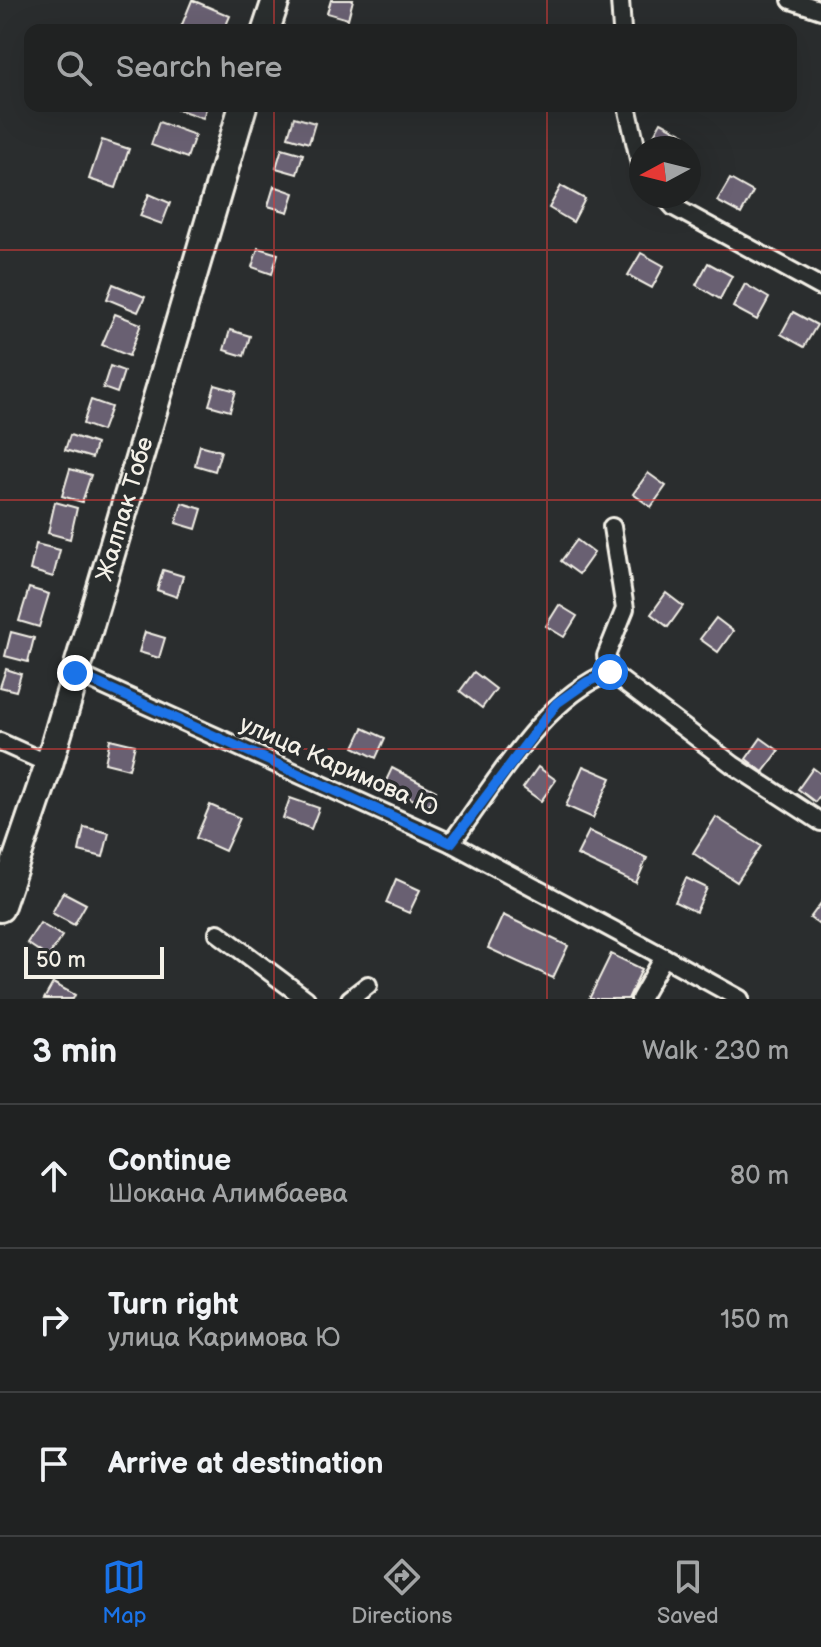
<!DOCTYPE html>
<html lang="en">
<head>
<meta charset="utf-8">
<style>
  :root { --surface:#202222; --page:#282a2a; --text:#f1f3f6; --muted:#a2a4a5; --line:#3d3f40; --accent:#1a73e8 }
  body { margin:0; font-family:"Balsamiq Sans",sans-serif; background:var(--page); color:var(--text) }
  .compass { position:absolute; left:629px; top:136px; width:72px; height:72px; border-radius:50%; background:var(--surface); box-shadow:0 8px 32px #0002; rotate:263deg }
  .scale { position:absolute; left:24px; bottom:20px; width:140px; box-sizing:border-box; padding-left:8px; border:4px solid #f4f1e8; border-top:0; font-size:22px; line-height:28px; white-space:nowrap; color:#f4f1e8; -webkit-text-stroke:6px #2a2d2e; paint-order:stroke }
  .stop { position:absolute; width:24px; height:24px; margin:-18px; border:6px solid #1a73e8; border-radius:50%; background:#fff }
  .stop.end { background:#1a73e8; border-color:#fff; box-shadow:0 2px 8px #0008 }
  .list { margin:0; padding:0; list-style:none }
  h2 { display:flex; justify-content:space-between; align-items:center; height:104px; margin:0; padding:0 32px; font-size:34px }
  h2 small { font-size:26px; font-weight:400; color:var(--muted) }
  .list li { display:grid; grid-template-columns:52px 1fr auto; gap:24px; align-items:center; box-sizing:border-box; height:144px; padding:0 32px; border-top:2px solid var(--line) }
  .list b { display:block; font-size:30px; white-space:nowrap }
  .list p { margin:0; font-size:26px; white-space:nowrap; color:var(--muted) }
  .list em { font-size:26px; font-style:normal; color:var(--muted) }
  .icon { flex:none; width:44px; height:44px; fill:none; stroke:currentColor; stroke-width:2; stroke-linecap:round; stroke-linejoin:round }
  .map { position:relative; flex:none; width:821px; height:999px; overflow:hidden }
  .search { position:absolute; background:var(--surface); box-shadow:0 8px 32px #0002; left:24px; right:24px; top:24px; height:88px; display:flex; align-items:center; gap:20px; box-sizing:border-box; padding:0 28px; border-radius:16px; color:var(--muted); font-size:30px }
  .sheet { height:536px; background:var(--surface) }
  nav { display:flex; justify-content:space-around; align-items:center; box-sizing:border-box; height:112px; border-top:2px solid var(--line); background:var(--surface); font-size:22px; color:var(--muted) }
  nav a { display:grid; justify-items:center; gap:4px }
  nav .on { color:var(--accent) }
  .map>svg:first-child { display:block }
  .building { fill:#696172; stroke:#f4f1e8; stroke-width:2 }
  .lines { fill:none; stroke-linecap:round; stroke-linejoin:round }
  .minor-casing { stroke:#f4f1e8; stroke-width:22 }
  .primary-casing { stroke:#f4f1e8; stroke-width:32 }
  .minor { stroke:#2a2d2e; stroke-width:16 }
  .primary { stroke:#2a2d2e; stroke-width:26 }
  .route { stroke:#1a73e8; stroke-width:10 }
  .grid { fill:none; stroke:#d93c3b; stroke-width:2; stroke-opacity:0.55 }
  .labels { text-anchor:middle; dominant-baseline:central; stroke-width:7; stroke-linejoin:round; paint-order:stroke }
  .street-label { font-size:24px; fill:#f4f1e8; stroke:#2a2d2e }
</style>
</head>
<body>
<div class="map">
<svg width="821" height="999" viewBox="0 0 821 999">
  <rect width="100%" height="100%" fill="#2a2d2e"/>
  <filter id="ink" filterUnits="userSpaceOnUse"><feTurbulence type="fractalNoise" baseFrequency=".0125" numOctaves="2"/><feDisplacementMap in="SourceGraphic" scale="16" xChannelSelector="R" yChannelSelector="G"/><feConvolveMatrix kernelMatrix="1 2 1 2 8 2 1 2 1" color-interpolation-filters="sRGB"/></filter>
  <g filter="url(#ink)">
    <g class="building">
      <path d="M 192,0 L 230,16 L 224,30 L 181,27 Z"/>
      <path d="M 331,0 L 353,0 L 348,19 L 327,13 Z"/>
      <path d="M 168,106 L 207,106 L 203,118 Z"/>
      <path d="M 294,117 L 315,123 L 309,143 L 288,137 Z"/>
      <path d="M 159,122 L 195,135 L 187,158 L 151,145 Z"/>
      <path d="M 661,122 L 685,135 L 678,148 L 656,148 L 649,144 Z"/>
      <path d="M 102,140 L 129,149 L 116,188 L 89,179 Z"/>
      <path d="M 282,148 L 303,154 L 297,174 L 276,168 Z"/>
      <path d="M 730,179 L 753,192 L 741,214 L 717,201 Z"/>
      <path d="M 274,186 L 294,193 L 288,212 L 268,206 Z"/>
      <path d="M 561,186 L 585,199 L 573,222 L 549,208 Z"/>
      <path d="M 149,194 L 170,203 L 162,224 L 140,216 Z"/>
      <path d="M 258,248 L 278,254 L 272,274 L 252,267 Z"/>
      <path d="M 641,253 L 664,266 L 652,288 L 628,275 Z"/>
      <path d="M 708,263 L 732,276 L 720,299 L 696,285 Z"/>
      <path d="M 113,284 L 145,297 L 138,312 L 107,299 Z"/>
      <path d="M 745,284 L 769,298 L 757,320 L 733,307 Z"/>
      <path d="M 793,312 L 817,325 L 804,347 L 781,334 Z"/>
      <path d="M 115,314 L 141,324 L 129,356 L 102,345 Z"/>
      <path d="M 230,330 L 250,336 L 244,356 L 224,350 Z"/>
      <path d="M 110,366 L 124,371 L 117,393 L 103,388 Z"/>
      <path d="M 215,385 L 236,391 L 230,411 L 209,405 Z"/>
      <path d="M 91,400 L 111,407 L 102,431 L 83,424 Z"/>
      <path d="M 70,435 L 96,444 L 92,458 L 65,450 Z"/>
      <path d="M 200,445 L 221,451 L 215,471 L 195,465 Z"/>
      <path d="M 70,469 L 91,475 L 82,502 L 62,496 Z"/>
      <path d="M 648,473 L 666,486 L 651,507 L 633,494 Z"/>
      <path d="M 55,502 L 77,508 L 70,539 L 48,533 Z"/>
      <path d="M 182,503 L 202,509 L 196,529 L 176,523 Z"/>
      <path d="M 577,540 L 594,553 L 579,574 L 561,561 Z"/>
      <path d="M 36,544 L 60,550 L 53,577 L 30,570 Z"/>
      <path d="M 163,570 L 183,576 L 177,597 L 157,590 Z"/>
      <path d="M 29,588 L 49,594 L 39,627 L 19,621 Z"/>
      <path d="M 666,593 L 683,606 L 668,627 L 651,614 Z"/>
      <path d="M 559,605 L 577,616 L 564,637 L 546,626 Z"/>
      <path d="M 716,618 L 733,631 L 718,652 L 700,639 Z"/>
      <path d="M 11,632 L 34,638 L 28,662 L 5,656 Z"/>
      <path d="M 145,632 L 165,638 L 159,658 L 139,652 Z"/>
      <path d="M 6,669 L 21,674 L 16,691 L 0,687 Z"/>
      <path d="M 474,672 L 496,689 L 482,708 L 460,691 Z"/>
      <path d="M 363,728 L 385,738 L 376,758 L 354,747 Z"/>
      <path d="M 761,738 L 779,751 L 763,772 L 746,759 Z"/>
      <path d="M 110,739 L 135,745 L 129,769 L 105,763 Z"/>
      <path d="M 583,766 L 611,778 L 593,818 L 566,806 Z"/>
      <path d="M 538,767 L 556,780 L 541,801 L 523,788 Z"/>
      <path d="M 392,768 L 436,791 L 428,807 L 384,785 Z"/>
      <path d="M 813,768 L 821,774 L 821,794 L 815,802 L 798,789 Z"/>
      <path d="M 290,798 L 319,808 L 311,829 L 283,818 Z"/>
      <path d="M 210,805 L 240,818 L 225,851 L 196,838 Z"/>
      <path d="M 716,817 L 761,846 L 737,882 L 693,853 Z"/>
      <path d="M 84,827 L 109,833 L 103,857 L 79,851 Z"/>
      <path d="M 589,831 L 647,858 L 636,883 L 577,855 Z"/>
      <path d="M 686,878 L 707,888 L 696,912 L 675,902 Z"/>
      <path d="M 396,879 L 420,890 L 409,913 L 386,903 Z"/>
      <path d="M 63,892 L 86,904 L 74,925 L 52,913 Z"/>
      <path d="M 821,903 L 821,926 L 810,918 Z"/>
      <path d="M 503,915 L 568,946 L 553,978 L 488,948 Z"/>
      <path d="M 40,923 L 62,936 L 48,957 L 27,943 Z"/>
      <path d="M 611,954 L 642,969 L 628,999 L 589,999 Z"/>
      <path d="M 53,983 L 75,995 L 73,999 L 44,999 Z"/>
    </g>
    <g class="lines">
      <g class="minor-casing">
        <g id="minor">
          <path d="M 620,0 L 622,30"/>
          <path d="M 791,0 L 821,10"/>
          <path d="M 627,106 L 641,168"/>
          <path d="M 664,196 L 674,207 L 821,287"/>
          <path d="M 610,672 L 606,656 L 625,609 L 612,527"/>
          <path d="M 75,673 L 451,843 L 664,957 L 640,999"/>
          <path d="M 0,742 L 49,764"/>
          <path d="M 451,843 C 495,785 541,700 610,672 L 733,765 L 821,822"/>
          <path d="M 218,933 L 306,999"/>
          <path d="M 664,957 L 740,999"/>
          <path d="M 350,999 L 368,985"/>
        </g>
      </g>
      <g class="primary-casing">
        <g id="primary">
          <path d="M 266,30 L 276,0"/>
          <path id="s1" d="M 0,908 L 49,764 L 243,106"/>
        </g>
      </g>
      <use href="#minor" class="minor"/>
      <use href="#primary" class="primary"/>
    </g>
  </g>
  <g class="lines" filter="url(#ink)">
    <path class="route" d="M 75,673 L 451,843 L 557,703 L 587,682 L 610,672"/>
  </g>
  <path class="grid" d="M 274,0 L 274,30M 547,0 L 547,30M 274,106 L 274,999M 547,106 L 547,999M 0,250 L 821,250M 0,500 L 821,500M 0,749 L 821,749"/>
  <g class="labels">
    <g class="street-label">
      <text stroke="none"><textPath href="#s1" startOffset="418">Жалпак Тобе</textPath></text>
      <text transform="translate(339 766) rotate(24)">улица Каримова Ю</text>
    </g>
  </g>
</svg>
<svg class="compass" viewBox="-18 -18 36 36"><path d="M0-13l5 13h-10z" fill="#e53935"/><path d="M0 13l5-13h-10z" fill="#a2a4a5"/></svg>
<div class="scale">50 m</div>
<div class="stop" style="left:610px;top:672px"></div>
<div class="stop end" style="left:75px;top:673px"></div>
<div class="search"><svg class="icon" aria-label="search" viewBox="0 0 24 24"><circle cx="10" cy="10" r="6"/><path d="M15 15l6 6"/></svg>Search here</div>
</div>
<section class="sheet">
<h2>3 min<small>Walk · 230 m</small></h2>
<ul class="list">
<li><svg class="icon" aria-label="ahead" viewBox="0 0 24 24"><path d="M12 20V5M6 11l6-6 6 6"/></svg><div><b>Continue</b><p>Шокана Алимбаева</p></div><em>80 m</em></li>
<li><svg class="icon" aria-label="right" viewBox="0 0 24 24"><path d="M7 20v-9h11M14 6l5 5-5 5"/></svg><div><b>Turn right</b><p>улица Каримова Ю</p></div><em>150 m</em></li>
<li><svg class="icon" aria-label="arrive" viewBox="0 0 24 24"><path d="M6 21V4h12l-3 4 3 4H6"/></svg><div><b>Arrive at destination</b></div></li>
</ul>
</section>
<nav>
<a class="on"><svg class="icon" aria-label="map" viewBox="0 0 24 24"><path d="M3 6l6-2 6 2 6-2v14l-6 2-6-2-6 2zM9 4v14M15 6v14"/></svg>Map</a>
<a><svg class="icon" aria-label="directions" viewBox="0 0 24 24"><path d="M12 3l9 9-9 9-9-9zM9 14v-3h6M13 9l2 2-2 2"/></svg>Directions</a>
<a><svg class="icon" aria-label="saved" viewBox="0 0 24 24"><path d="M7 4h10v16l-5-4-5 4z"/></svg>Saved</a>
</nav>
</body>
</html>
